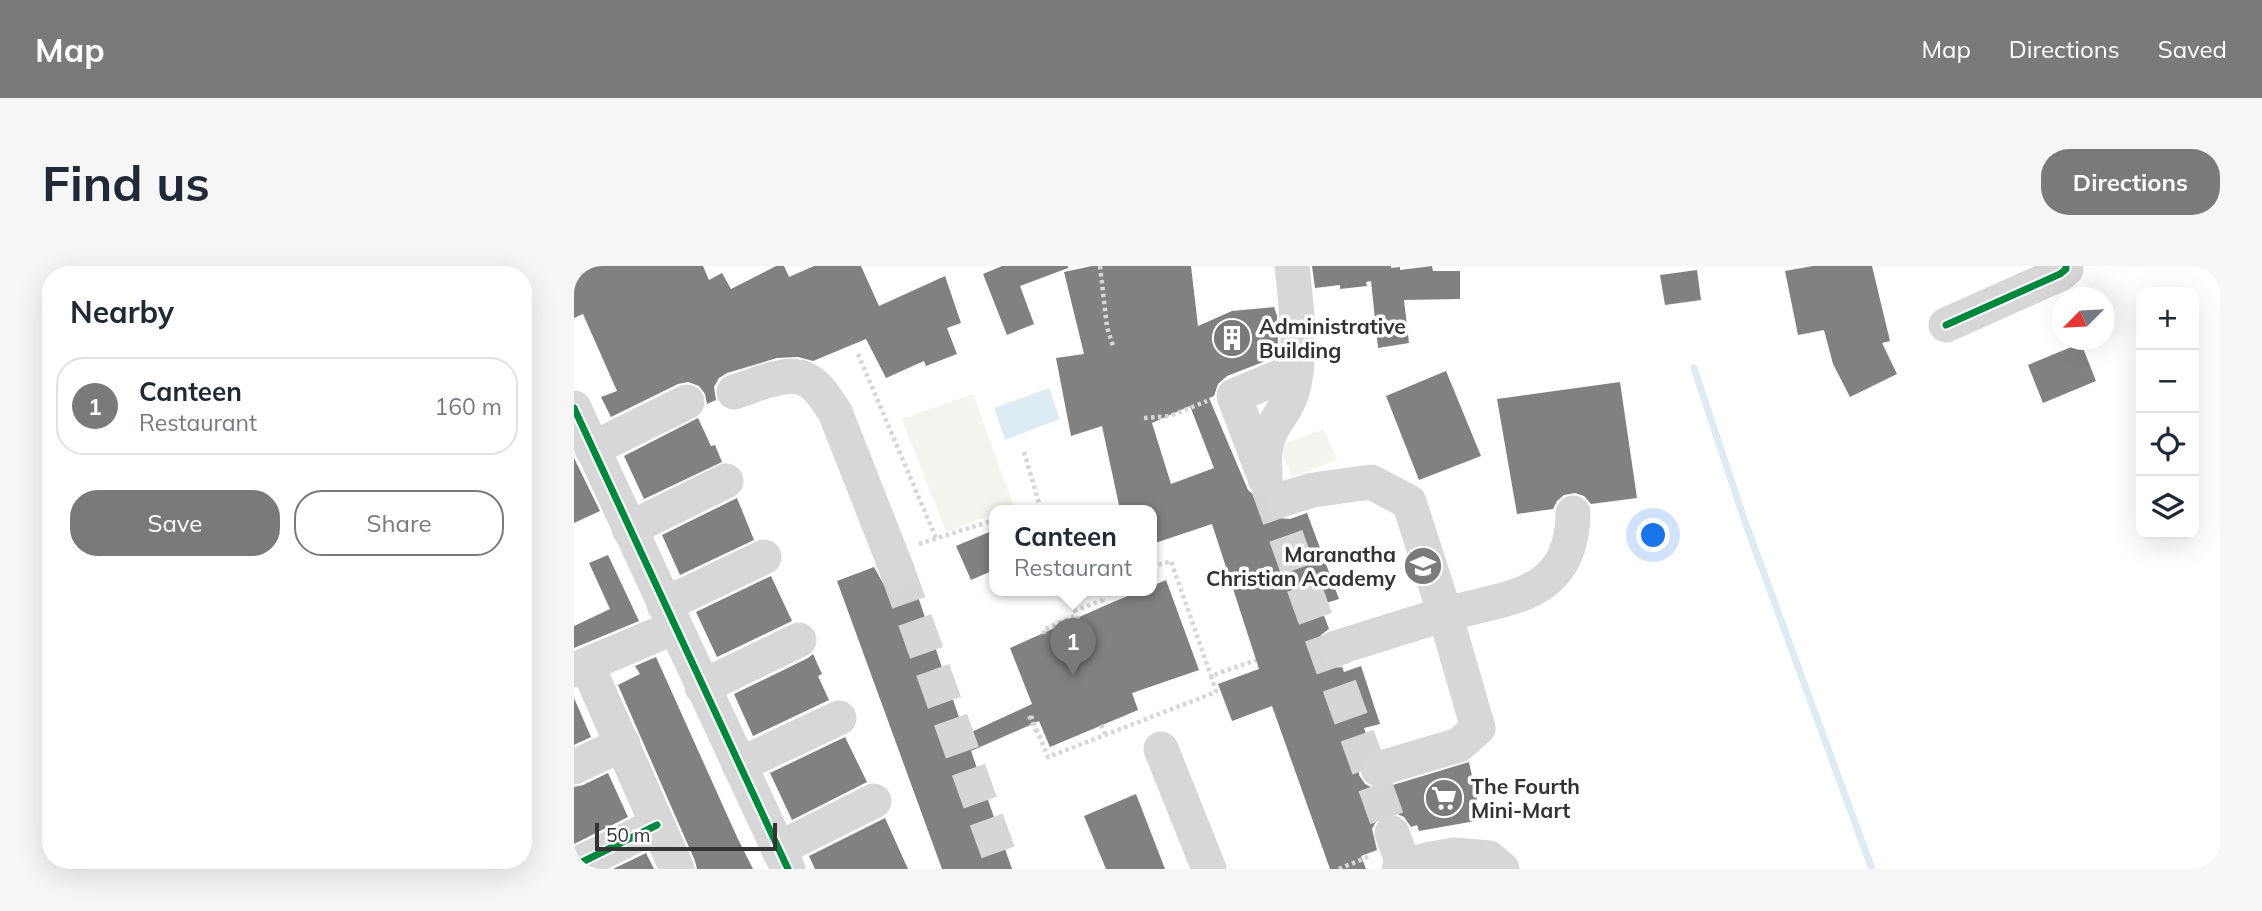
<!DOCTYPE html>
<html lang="en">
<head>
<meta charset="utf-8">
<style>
  :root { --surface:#fff; --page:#f6f6f7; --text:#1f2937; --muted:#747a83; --line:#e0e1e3; --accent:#7a7a7a }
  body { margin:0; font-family:Mulish,sans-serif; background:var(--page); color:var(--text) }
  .controls { position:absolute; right:21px; top:21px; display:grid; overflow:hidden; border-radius:14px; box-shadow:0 7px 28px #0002 }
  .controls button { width:63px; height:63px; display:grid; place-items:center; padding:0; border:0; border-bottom:2px solid var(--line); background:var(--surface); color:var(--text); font:35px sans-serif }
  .compass { position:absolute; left:1478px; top:21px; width:63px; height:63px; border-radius:50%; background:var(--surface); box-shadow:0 7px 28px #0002; rotate:246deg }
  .scale { position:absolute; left:21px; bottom:18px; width:182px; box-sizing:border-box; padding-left:7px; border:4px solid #333; border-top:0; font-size:19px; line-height:24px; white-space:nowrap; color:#333; -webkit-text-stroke:5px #fff; paint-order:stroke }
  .you { position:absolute; left:1080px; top:270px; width:24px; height:24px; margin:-18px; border:5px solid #fff; border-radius:50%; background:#1a73e8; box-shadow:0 0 0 10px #1a73e833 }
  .badge { display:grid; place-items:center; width:46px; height:46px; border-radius:50%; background:var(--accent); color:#fff; font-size:23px; font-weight:700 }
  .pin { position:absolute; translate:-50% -58px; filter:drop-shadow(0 2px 4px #0008) }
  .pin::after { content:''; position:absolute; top:37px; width:24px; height:21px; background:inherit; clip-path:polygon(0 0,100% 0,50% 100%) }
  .popup { position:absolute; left:415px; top:239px; width:168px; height:91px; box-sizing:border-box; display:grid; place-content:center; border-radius:14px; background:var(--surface); filter:drop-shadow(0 2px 5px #0005); font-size:23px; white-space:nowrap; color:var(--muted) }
  .popup b { font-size:26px; color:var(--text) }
  .popup::after { content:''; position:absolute; left:50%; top:100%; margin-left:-14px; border:14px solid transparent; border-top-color:var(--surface) }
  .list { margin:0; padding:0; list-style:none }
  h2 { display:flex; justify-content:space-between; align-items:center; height:91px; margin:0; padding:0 28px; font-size:30px }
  h2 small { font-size:23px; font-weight:400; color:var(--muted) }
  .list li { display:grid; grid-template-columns:46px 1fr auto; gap:21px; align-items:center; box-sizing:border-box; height:98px; margin:0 14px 14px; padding:0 14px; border:2px solid var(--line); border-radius:28px }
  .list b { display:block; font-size:26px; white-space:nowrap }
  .list p { margin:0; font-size:23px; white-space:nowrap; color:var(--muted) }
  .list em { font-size:23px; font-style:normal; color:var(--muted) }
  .actions { display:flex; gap:14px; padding:21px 28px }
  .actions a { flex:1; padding:16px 0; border:2px solid var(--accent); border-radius:28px; text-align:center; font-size:24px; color:var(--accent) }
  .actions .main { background:var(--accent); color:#fff }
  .icon { flex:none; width:38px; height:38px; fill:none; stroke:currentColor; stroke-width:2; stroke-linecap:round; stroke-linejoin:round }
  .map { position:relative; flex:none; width:1646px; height:603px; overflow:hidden; border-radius:28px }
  header { display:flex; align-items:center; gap:42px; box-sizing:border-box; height:98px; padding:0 35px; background:var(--accent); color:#fff }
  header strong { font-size:33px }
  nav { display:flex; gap:38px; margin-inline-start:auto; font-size:24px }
  .intro { display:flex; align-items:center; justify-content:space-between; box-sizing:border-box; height:168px; padding:0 42px }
  h1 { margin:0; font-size:49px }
  .button { padding:18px 32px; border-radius:28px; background:var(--accent); color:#fff; font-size:24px; font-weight:700 }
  main { display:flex; gap:42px; padding:0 42px }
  aside { flex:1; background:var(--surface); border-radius:28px; box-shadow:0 7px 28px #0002 }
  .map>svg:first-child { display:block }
  .green { fill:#f1f5ed }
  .water { fill:#ddebf3 }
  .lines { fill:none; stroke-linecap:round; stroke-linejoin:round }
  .stream { stroke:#ddebf3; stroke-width:7 }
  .building { fill:#818181; fill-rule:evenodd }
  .minor-tunnel { stroke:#d6d6d6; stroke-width:35; stroke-dasharray:35 18; stroke-linecap:butt }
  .path { stroke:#d6d6d6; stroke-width:4.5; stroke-dasharray:3.5 3.5; stroke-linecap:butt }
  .minor { stroke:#d7d7d7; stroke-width:35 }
  .path-bridge { stroke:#d6d6d6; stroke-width:4.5; stroke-dasharray:3.5 3.5; stroke-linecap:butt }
  .cycleway-casing { stroke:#fff; stroke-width:11 }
  .cycleway { stroke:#00873e; stroke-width:7 }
  .labels { text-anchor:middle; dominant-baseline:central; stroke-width:7; stroke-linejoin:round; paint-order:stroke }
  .poi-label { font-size:21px; font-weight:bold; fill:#333; stroke:#fff; text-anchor:start }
</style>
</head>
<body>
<header>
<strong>Map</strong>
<nav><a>Map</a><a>Directions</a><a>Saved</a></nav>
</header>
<div class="intro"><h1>Find us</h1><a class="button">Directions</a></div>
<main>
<aside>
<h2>Nearby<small></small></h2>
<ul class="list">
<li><span class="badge">1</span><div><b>Canteen</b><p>Restaurant</p></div><em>160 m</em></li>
</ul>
<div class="actions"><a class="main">Save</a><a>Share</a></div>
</aside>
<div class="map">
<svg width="1646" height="603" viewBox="0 0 1646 603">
  <rect width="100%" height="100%" fill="#fff"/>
  <g class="green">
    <path d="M 399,128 L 440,241 L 432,244 L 420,244 L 420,248 L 372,266 L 328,153 Z"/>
    <path d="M 750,163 L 763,194 L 718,211 L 705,180 Z"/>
  </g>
  <path class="water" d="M 475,122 L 486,153 L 431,174 L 420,142 Z"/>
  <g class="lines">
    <path class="stream" d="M 1120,102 L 1170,253 L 1298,603"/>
  </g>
  <g class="building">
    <path d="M 0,0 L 129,0 L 135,14 L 148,7 L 157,23 L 202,0 L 210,0 L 215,11 L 240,0 L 287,0 L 305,40 L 371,10 L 387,57 L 373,62 L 383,88 L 352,100 L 350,95 L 312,112 L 292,73 L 239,95 L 224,91 L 203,92 L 153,107 L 145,112 L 140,121 L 142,134 L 133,138 L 131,128 L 125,120 L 114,116 L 104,118 L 37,151 L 27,131 L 43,125 L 9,48 L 0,52 Z"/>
    <path d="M 428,0 L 494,0 L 494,2 L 446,20 L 460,58 L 433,69 L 409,8 Z"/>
    <path d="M 518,0 L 617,0 L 624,60 L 658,45 L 700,41 L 703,50 L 704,80 L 704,85 L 698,87 L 699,92 L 653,110 L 644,118 L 640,130 L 635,132 L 674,224 L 681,230 L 689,233 L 690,239 L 695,247 L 704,252 L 716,253 L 733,247 L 765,333 L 746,339 L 755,363 L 747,369 L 743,377 L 743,389 L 749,397 L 758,402 L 768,401 L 770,406 L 787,400 L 806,458 L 790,462 L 798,484 L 790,489 L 785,498 L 785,509 L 791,518 L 799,522 L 809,522 L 895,496 L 907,554 L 845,565 L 843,559 L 837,561 L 830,551 L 821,547 L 812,548 L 803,554 L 798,563 L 803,584 L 787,590 L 792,603 L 756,603 L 698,440 L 658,455 L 644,418 L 685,403 L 638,258 L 578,278 L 578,244 L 546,244 L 528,160 L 497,170 L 482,92 L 510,88 L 490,6 ZM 616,140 L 640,202 L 597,218 L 578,157 Z"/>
    <path d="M 738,0 L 817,0 L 817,2 L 826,1 L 826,4 L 858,0 L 859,5 L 886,5 L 886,33 L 830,34 L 835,77 L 804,82 L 797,15 L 792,16 L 793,20 L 766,23 L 766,19 L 741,22 Z"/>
    <path d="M 1239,0 L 1298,0 L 1316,75 L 1308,77 L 1323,108 L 1276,131 L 1259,98 L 1250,64 L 1224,69 L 1211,5 Z"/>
    <path d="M 1123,4 L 1127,34 L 1091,39 L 1086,9 Z"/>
    <path d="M 1507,77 L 1522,115 L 1469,137 L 1454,99 Z"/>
    <path d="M 872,105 L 907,190 L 845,214 L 812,130 Z"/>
    <path d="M 1046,116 L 1063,232 L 1017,238 L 1010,230 L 1001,227 L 990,229 L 983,235 L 979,243 L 943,248 L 923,133 Z"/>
    <path d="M 124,152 L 137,180 L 141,179 L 148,196 L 70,233 L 50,190 Z"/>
    <path d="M 0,192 L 26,245 L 0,257 Z"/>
    <path d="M 163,232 L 180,274 L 106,309 L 88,269 Z"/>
    <path d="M 420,264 L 420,304 L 397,314 L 382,280 Z"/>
    <path d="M 34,289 L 65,355 L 0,382 L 0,360 L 36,343 L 15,297 Z"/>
    <path d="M 300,301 L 310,319 L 319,324 L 330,323 L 339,316 L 391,469 L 458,438 L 436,382 L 530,340 L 568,324 L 578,324 L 578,320 L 592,314 L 625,404 L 558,427 L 564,444 L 476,481 L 465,455 L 397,485 L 438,603 L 368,603 L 263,315 Z"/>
    <path d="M 197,310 L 218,355 L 143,391 L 122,346 Z"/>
    <path d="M 239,388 L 248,408 L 244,410 L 255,434 L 179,470 L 160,428 L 234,392 Z"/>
    <path d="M 82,391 L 163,571 L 179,603 L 123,603 L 121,595 L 44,419 L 66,408 L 61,400 Z"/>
    <path d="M 0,432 L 17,471 L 0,479 Z"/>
    <path d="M 271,471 L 293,516 L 218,554 L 196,507 Z"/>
    <path d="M 34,507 L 54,551 L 0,578 L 0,521 L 9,519 Z"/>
    <path d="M 562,528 L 591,603 L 532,603 L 510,550 Z"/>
    <path d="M 311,552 L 334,603 L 241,603 L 235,590 Z"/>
    <path d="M 72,587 L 80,603 L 39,603 Z"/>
  </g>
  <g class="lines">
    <g class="minor-tunnel">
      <path d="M 694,220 L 818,567"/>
      <path d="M 323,304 L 430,603"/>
    </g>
    <g class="path">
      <path d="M 526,0 L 533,61 L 539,80"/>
      <path d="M 284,88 L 362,272"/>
      <path d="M 570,152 L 596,150 L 633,135"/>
      <path d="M 450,186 L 467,244"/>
      <path d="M 345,278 L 420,254"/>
      <path d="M 578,301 L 597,295 L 637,410"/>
      <path d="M 493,324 L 504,353"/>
      <path d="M 500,345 L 529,334 L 526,324"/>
      <path d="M 470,368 L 469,364 L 502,350"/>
      <path d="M 457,450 L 474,491 L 642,426 L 637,410 L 682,394"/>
      <path d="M 527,459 L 531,468"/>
      <path d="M 765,603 L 796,590"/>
    </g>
    <g class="minor">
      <path d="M 1372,59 L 1486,8 L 1492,3 L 1492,0"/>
      <path d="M 160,126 C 179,120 213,104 231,113 C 245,119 253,135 261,146 L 323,304"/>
      <path d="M 0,142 L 214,603"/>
      <path d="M 18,183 L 113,136"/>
      <path d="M 688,204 L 660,130 L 722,104"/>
      <path d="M 691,213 C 691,198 689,184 695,169 C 701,154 714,142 718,126 C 729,90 722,37 718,0"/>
      <path d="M 709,233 L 739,224 L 797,216 L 835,236 L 871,348 C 936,331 998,331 999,247"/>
      <path d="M 55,263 L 152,215"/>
      <path d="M 90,339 L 190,291"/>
      <path d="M 762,382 L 871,348 L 904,462 L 885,479 L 804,503"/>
      <path d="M 13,399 L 103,603"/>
      <path d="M 0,404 L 101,361"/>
      <path d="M 128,421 L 225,374"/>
      <path d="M 587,483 L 635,603"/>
      <path d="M 165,499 L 265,452"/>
      <path d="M 0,501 L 49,478"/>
      <path d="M 818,567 L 831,603"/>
      <path d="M 204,583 L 300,535"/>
      <path d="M 2,599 L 83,559"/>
      <path d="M 825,603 L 852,594 L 880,589 L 915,592 L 928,603"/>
    </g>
    <path class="path-bridge" d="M 455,450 L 462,465 L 464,464"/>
    <g class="cycleway-casing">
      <g id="cycleway">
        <path d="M 1372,59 L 1486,8 L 1492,3 L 1492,0"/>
        <path d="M 0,142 L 214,603"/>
        <path d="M 2,599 L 83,559"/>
      </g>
    </g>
    <use href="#cycleway" class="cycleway"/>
  </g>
  <defs>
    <g id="building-disc" transform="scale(2.0125)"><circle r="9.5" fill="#7a7a7a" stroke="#fff"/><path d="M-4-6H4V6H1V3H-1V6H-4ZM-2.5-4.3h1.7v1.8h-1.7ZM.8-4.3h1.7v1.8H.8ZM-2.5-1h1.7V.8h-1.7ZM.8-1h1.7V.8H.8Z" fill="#fff"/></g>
    <g id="school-disc" transform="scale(2.0125)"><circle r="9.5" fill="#7a7a7a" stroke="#fff"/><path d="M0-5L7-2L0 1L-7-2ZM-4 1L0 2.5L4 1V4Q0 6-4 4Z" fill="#fff"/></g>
    <g id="supermarket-disc" transform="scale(2.0125)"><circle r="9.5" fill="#7a7a7a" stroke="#fff"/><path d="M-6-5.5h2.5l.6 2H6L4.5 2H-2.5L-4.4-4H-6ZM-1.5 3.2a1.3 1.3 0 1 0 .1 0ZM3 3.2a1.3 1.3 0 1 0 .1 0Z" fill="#fff"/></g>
  </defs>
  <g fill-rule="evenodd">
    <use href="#building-disc" x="658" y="72"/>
    <use href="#school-disc" x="849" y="300"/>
    <use href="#supermarket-disc" x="870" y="532"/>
  </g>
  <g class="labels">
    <g class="poi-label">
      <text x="685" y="60">Administrative<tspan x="685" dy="24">Building</tspan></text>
      <text x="822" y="288" text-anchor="end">Maranatha<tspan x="822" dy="24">Christian Academy</tspan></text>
      <text x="897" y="520">The Fourth<tspan x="897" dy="24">Mini-Mart</tspan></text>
    </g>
  </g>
</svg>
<div class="controls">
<button>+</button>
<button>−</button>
<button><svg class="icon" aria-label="locate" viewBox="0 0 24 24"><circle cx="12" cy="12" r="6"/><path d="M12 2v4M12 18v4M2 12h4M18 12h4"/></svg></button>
<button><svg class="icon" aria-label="layers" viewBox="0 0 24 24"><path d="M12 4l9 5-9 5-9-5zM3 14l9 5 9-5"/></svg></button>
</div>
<svg class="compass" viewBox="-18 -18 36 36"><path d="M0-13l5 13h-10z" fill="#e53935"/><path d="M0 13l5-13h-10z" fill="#747a83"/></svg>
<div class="scale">50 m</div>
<div class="you"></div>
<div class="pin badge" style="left:499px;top:410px">1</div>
<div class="popup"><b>Canteen</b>Restaurant</div>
</div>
</main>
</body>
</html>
